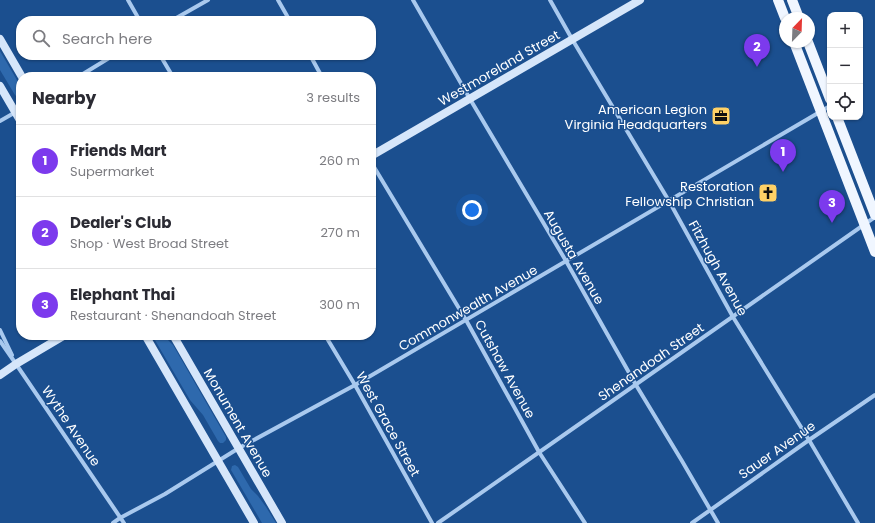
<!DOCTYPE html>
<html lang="en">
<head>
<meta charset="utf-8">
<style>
  :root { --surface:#fff; --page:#f2f2f3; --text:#2b2b33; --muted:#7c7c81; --line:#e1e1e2; --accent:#7c3aed }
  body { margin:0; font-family:Poppins,sans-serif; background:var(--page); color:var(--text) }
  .controls { position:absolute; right:12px; top:12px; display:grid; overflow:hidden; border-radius:8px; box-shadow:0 1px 3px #0004 }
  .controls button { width:36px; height:36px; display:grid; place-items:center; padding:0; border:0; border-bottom:1px solid var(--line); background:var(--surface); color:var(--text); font:20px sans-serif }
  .compass { position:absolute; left:779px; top:12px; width:36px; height:36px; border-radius:50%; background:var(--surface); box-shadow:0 1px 3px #0004; rotate:23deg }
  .you { position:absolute; left:472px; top:210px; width:14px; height:14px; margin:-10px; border:3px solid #fff; border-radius:50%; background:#1a73e8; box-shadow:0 0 0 6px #1a73e833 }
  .badge { display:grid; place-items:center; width:26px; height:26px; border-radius:50%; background:var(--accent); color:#fff; font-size:13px; font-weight:700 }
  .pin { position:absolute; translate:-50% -33px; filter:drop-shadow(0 1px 2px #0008) }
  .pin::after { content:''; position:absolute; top:21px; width:14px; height:12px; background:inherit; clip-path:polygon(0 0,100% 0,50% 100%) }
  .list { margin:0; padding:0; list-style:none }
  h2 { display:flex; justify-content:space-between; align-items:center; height:52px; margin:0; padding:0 16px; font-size:17px }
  h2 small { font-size:13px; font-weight:400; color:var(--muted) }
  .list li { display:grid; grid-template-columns:26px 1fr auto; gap:12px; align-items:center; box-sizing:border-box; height:72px; padding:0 16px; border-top:1px solid var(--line) }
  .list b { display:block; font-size:15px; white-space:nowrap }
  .list p { margin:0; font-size:13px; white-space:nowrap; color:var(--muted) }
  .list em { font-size:13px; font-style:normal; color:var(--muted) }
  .icon { flex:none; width:22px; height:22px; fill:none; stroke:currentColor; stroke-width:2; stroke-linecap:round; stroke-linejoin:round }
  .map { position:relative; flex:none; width:875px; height:523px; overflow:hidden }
  .search { position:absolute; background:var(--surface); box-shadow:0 1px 3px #0004; left:16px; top:16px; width:360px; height:44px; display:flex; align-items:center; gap:10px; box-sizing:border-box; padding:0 14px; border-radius:16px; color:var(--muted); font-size:15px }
  .panel { position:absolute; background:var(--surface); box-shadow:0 1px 3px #0004; left:16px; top:72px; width:360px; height:268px; border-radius:16px }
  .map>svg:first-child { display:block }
  .green { fill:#2e69ad }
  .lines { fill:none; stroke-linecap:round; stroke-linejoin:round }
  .street { stroke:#a9c9ee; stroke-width:4 }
  .secondary { stroke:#d6e6fa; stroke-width:8 }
  .primary { stroke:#f0f6ff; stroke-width:10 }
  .labels { text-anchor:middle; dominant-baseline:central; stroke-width:3; stroke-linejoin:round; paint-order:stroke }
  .street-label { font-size:13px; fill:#fff; stroke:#1b4f8f }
  .poi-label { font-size:13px; fill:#fff; stroke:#1b4f8f; text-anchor:end }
</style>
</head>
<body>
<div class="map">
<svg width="875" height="523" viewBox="0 0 875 523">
  <rect width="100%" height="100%" fill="#1b4f8f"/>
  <g class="green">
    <path d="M 0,51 L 21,87 L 21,97 L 18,98 L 15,95 L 0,70 Z"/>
    <path d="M 152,335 L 163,335 L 173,345 L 226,437 L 226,440 L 223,443 L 220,443 L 218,441 L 203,415 L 190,400 Z"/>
    <path d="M 235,465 L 238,467 L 251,489 L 258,496 L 266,507 L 276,523 L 262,523 L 231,470 L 232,466 Z"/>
  </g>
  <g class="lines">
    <g class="street">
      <path d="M 128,0 L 140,21"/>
      <path d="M 278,0 L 290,21"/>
      <path d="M 413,0 L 470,99 L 566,261 L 636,385 L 682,461 L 718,523"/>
      <path d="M 550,0 L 572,39 L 669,201 L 733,317 L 809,440 L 858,523"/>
      <path d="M 171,21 L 208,0"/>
      <path d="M 160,55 L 173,77"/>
      <path d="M 310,55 L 322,77"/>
      <path d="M 78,77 L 114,55"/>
      <path d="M 0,121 L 21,109"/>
      <path d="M 371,162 L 466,320 L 539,452 L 585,523"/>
      <path d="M 0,330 L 12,355"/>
      <path d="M 325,335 L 355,385 L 432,523"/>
      <path d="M 0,341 L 16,364 L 124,523"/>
      <path d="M 113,523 L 120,518 L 165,494 L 239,448 L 355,385 L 830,106"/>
      <path d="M 438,523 L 875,217"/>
      <path d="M 692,523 L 809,440 L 875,395"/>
    </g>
    <g class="secondary">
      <path d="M 0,39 L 22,77"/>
      <path d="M 0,86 L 21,122"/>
      <path d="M 371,156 L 640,0"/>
      <path d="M 145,335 L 254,523"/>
      <path d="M 173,335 L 282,523"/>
      <path d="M 0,375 L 16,364 L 65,335"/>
    </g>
    <g class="primary">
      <path d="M 778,0 L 785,18"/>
      <path d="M 792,0 L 799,18"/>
      <path d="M 794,42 L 875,252"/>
      <path d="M 808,42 L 830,99"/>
      <path d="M 837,117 L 875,215"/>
    </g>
  </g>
  <defs>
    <g id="office-square" transform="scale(1)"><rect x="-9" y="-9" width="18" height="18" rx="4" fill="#ffd166" stroke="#1b4f8f"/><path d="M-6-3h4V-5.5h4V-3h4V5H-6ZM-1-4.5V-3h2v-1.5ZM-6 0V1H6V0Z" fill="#111"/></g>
    <g id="church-square" transform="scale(1)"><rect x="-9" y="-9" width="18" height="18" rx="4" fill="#ffd166" stroke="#1b4f8f"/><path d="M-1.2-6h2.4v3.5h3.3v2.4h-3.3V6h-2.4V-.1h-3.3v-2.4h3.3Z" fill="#111"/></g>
  </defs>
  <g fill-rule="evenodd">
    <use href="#office-square" x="721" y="116"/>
    <use href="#church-square" x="768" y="193"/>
  </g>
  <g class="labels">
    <g class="street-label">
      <text transform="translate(499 68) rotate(-30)">Westmoreland Street</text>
      <text transform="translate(574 257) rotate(60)">Augusta Avenue</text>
      <text transform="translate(718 268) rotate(61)">Fitzhugh Avenue</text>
      <text transform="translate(468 308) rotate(-30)">Commonwealth Avenue</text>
      <text transform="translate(651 362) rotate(-35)">Shenandoah Street</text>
      <text transform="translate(505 369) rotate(61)">Cutshaw Avenue</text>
      <text transform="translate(238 423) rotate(60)">Monument Avenue</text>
      <text transform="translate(388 424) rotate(61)">West Grace Street</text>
      <text transform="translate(71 426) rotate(56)">Wythe Avenue</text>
      <text transform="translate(777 450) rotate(-35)">Sauer Avenue</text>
    </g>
    <g class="poi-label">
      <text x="707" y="109">American Legion<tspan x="707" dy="15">Virginia Headquarters</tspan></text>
      <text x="754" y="186">Restoration<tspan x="754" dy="15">Fellowship Christian</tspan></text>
    </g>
  </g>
</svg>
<div class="controls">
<button>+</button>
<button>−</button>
<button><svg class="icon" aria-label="locate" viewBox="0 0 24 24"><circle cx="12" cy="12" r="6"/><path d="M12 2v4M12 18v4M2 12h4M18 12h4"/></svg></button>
</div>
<svg class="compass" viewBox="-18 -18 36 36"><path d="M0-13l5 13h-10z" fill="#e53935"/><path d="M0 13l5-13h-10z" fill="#7c7c81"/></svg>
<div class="you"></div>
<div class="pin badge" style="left:783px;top:172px">1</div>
<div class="pin badge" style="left:757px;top:67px">2</div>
<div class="pin badge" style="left:832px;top:223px">3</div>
<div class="search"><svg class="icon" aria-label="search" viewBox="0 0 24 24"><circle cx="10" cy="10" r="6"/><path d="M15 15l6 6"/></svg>Search here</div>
<section class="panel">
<h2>Nearby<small>3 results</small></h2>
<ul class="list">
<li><span class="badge">1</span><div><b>Friends Mart</b><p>Supermarket</p></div><em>260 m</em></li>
<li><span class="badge">2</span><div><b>Dealer's Club</b><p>Shop · West Broad Street</p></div><em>270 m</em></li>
<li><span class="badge">3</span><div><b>Elephant Thai</b><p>Restaurant · Shenandoah Street</p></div><em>300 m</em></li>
</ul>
</section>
</div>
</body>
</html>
